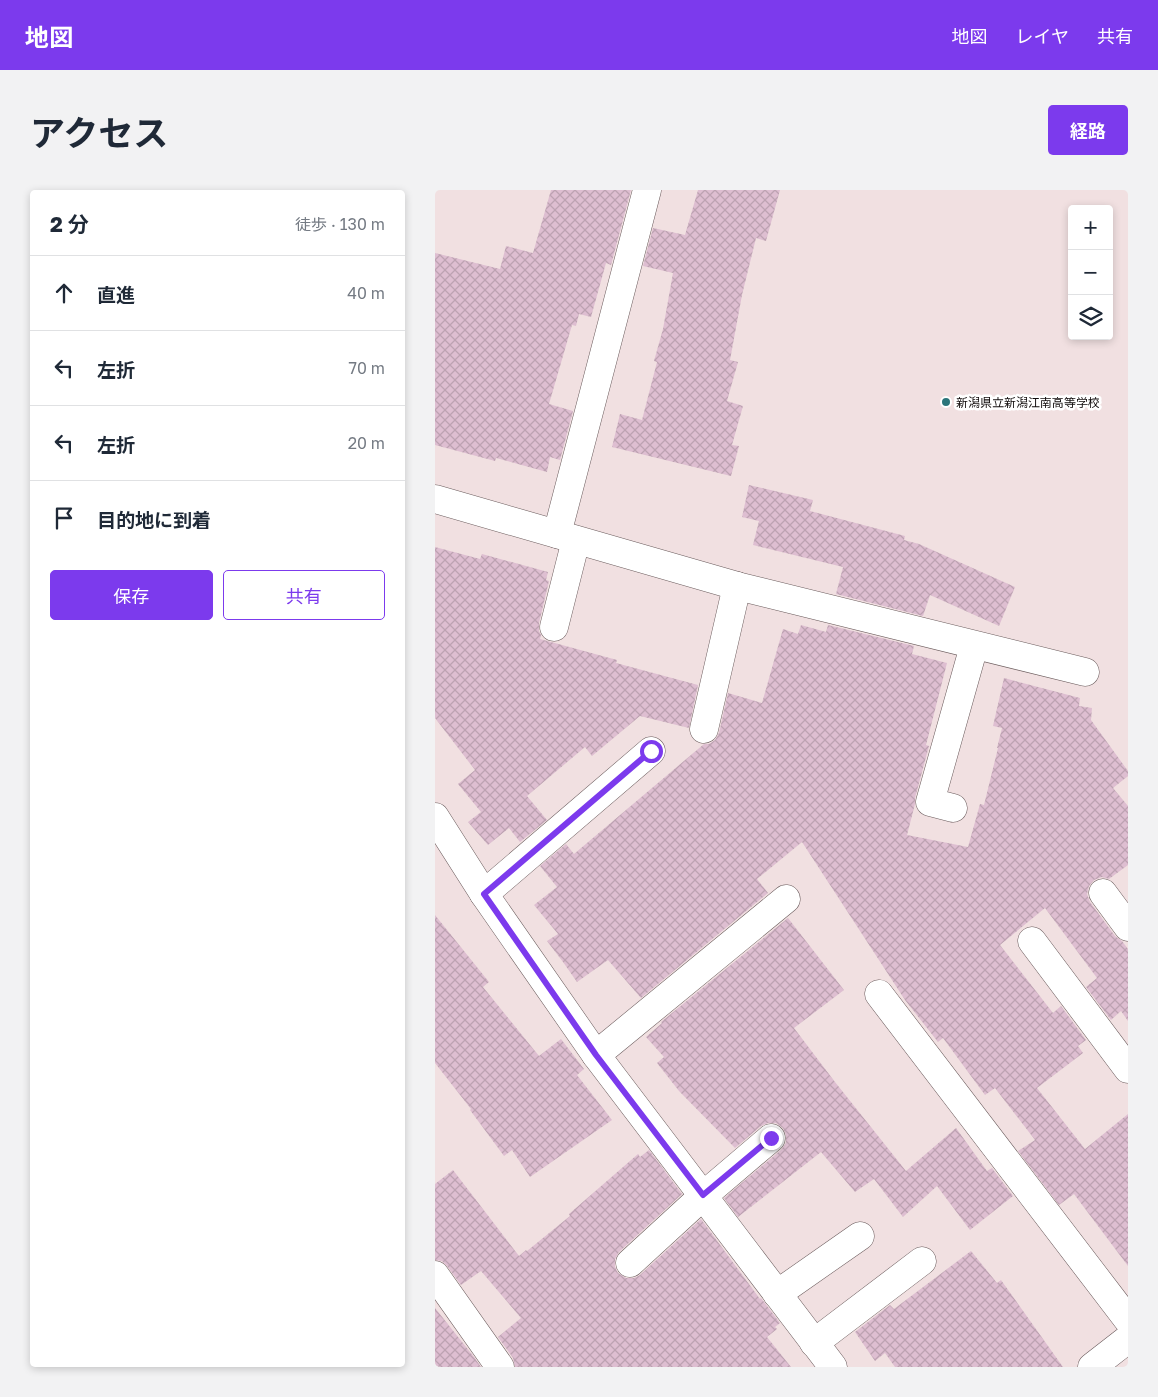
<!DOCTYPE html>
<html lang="ja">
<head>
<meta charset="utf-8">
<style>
  :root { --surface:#fff; --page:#f2f2f3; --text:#1f2937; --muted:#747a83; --line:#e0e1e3; --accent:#7c3aed }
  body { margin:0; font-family:"Golos Text","Noto Sans JP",sans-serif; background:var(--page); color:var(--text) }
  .controls { position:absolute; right:15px; top:15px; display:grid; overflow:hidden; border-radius:5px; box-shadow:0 2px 8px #0003 }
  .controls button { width:45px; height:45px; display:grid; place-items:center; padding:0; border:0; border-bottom:1px solid var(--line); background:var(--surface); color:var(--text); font:25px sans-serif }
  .stop { position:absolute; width:15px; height:15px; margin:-11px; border:4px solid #7c3aed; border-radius:50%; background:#fff }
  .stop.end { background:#7c3aed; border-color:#fff; box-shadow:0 1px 5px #0008 }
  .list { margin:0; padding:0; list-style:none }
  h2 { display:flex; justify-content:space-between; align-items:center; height:65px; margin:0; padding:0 20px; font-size:21px }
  h2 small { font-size:16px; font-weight:400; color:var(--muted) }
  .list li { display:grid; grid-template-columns:32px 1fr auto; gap:15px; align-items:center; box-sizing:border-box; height:75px; padding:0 20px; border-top:1px solid var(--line) }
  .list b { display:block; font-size:19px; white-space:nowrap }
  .list em { font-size:16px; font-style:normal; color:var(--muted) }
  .actions { display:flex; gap:10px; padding:15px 20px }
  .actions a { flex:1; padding:11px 0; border:1px solid var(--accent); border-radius:5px; text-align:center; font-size:18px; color:var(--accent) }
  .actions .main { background:var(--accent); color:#fff }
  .icon { flex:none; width:28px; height:28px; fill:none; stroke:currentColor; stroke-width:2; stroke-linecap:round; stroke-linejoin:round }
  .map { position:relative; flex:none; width:693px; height:1177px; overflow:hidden; border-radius:5px }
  header { display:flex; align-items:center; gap:30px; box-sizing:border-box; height:70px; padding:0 25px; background:var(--accent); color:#fff }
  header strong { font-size:24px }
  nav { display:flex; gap:28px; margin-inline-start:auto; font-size:18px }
  .intro { display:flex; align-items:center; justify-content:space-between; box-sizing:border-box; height:120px; padding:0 30px }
  h1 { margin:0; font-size:35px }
  .button { padding:12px 22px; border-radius:5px; background:var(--accent); color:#fff; font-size:18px; font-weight:700 }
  main { display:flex; gap:30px; padding:0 30px }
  aside { flex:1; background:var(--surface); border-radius:5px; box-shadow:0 2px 8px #0003 }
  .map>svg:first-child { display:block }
  .building { fill:url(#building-cross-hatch) }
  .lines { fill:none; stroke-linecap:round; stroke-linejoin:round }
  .minor-casing { stroke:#6a5b5c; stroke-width:29 }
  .minor { stroke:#fff; stroke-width:28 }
  .route { stroke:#7c3aed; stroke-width:6 }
  .poi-dot { fill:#2b757a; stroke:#fff; stroke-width:2 }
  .labels { text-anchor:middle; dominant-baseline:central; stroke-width:5; stroke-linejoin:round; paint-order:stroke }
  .poi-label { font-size:12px; fill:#0f0a0a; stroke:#fff; text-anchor:start }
</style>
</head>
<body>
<header>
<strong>地図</strong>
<nav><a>地図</a><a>レイヤ</a><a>共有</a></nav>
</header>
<div class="intro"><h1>アクセス</h1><a class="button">経路</a></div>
<main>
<aside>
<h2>2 分<small>徒歩 · 130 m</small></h2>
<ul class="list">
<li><svg class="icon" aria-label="ahead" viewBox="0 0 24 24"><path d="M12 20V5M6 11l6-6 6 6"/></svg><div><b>直進</b></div><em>40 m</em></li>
<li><svg class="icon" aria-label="left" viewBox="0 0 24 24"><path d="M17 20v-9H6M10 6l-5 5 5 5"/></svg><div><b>左折</b></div><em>70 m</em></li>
<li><svg class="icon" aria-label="left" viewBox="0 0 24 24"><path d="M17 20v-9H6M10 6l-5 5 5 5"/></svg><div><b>左折</b></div><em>20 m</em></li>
<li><svg class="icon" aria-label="arrive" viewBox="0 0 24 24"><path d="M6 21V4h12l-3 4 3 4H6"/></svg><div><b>目的地に到着</b></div></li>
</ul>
<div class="actions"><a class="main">保存</a><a>共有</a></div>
</aside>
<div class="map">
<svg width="693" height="1177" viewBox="0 0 693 1177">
  <defs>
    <pattern id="building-cross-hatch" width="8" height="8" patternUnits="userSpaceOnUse" patternTransform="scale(1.25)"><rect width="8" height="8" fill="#debed1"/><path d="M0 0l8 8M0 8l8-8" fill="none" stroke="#bda2b2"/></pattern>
  </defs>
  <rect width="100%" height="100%" fill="#f1e0e1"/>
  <g class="building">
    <path d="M 116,0 L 196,0 L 176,75 L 171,73 L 156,127 L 144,124 L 141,136 L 137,135 L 114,214 L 138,221 L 125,270 L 115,267 L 112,282 L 61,268 L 60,271 L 0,255 L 0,63 L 65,79 L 71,56 L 98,63 Z"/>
    <path d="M 263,0 L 345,0 L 331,51 L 321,48 L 307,105 L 295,170 L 303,172 L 292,211 L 308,216 L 297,255 L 304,256 L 296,286 L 177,257 L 185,224 L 207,230 L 222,172 L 219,171 L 228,139 L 238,83 L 208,76 L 218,38 L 250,45 Z"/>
    <path d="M 314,295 L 378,310 L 375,321 L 470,346 L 469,350 L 484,354 L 580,397 L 564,436 L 495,405 L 488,426 L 401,404 L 408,377 L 318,355 L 324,331 L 307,327 Z"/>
    <path d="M 0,357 L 45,369 L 47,364 L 113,382 L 111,390 L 114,391 L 104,433 L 104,441 L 106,445 L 105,449 L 182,470 L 181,473 L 263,495 L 254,538 L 205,526 L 157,566 L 150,557 L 92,606 L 112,630 L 85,652 L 74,638 L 53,655 L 33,632 L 46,622 L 23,594 L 40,580 L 0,528 Z"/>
    <path d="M 366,435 L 391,442 L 393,435 L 479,456 L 477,464 L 512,473 L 491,555 L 494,556 L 480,608 L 480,614 L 472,645 L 533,657 L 545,614 L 549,615 L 563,558 L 562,558 L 567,538 L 558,536 L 569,488 L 645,508 L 644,516 L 657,518 L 656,530 L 693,581 L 693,586 L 678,598 L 693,616 L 693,675 L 674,689 L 667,687 L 659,690 L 654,696 L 652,704 L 655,712 L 680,746 L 687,751 L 693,759 L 693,831 L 686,821 L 676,830 L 651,797 L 662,788 L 610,718 L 565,755 L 618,823 L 626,816 L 651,850 L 643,856 L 648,863 L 602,898 L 650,959 L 693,924 L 693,1076 L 639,1004 L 624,1015 L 583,961 L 600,950 L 560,898 L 550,905 L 508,848 L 503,852 L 470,810 L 367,652 L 322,689 L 333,703 L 206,808 L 173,770 L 142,792 L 128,772 L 112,751 L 123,744 L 99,715 L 122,697 L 105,676 L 131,654 L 139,664 L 269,554 L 274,554 L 280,550 L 284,543 L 293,503 L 327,513 L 348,439 L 363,444 Z"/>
    <path d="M 0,725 L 54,792 L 48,797 L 104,866 L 126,849 L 149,879 L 142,885 L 177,930 L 95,987 L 77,960 L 69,966 L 35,920 L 36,919 L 0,873 Z"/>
    <path d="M 353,728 L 409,800 L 359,838 L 400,892 L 471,981 L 521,938 L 552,981 L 557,978 L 578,1006 L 535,1040 L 502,996 L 468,1027 L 439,989 L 420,1002 L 386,962 L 303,1027 L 289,1008 L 346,960 L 351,953 L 351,945 L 348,938 L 341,933 L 333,933 L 326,936 L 300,958 L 244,901 L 222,873 L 229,867 L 211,847 L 227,833 L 226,832 Z"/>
    <path d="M 214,960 L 247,1004 L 184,1062 L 180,1069 L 180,1077 L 183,1083 L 191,1088 L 199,1088 L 205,1085 L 266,1029 L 325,1109 L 326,1108 L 345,1133 L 340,1137 L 342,1139 L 332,1147 L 356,1177 L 80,1177 L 78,1168 L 63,1147 L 86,1128 L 46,1081 L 26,1095 L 12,1076 L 7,1071 L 0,1070 L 0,994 L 18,980 L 84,1066 L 91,1060 L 92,1061 L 135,1026 L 134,1024 L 203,964 L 205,967 Z"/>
    <path d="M 536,1061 L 562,1093 L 566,1090 L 628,1177 L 460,1177 L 450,1163 L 440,1171 L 420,1142 L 455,1115 L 459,1119 Z"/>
    <path d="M 0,1118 L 39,1167 L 46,1177 L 0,1177 Z"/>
  </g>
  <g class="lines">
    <g class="minor-casing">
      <g id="minor">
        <path d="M 0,309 L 302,396 L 650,482"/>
        <path d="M 122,344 L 212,0"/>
        <path d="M 119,437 L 141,350"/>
        <path d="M 269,539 L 302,396"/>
        <path d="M 518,618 L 495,612 L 539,456"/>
        <path d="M 0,627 L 49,704 L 161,865 L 398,1177"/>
        <path d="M 668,703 L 693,737"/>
        <path d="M 49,704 L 216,561"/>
        <path d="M 597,751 L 693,879"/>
        <path d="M 444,804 L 693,1130"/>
        <path d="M 161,865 L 351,709"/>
        <path d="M 195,1073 L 269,1005 L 336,948"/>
        <path d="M 0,1085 L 65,1177"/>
        <path d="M 342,1104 L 425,1046"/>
        <path d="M 379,1153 L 487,1071"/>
        <path d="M 657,1177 L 693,1149"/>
      </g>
    </g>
    <use href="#minor" class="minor"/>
  </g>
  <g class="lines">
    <path class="route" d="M 216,561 L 49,704 L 161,865 L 268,1005 L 336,948"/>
  </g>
  <circle class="poi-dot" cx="511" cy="212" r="5"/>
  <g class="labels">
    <g class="poi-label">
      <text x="521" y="212">新潟県立新潟江南高等学校</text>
    </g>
  </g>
</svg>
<div class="controls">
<button>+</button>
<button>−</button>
<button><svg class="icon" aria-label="layers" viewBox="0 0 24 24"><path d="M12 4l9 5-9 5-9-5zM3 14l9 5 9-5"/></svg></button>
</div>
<div class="stop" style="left:216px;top:561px"></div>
<div class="stop end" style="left:336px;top:948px"></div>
</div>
</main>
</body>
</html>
